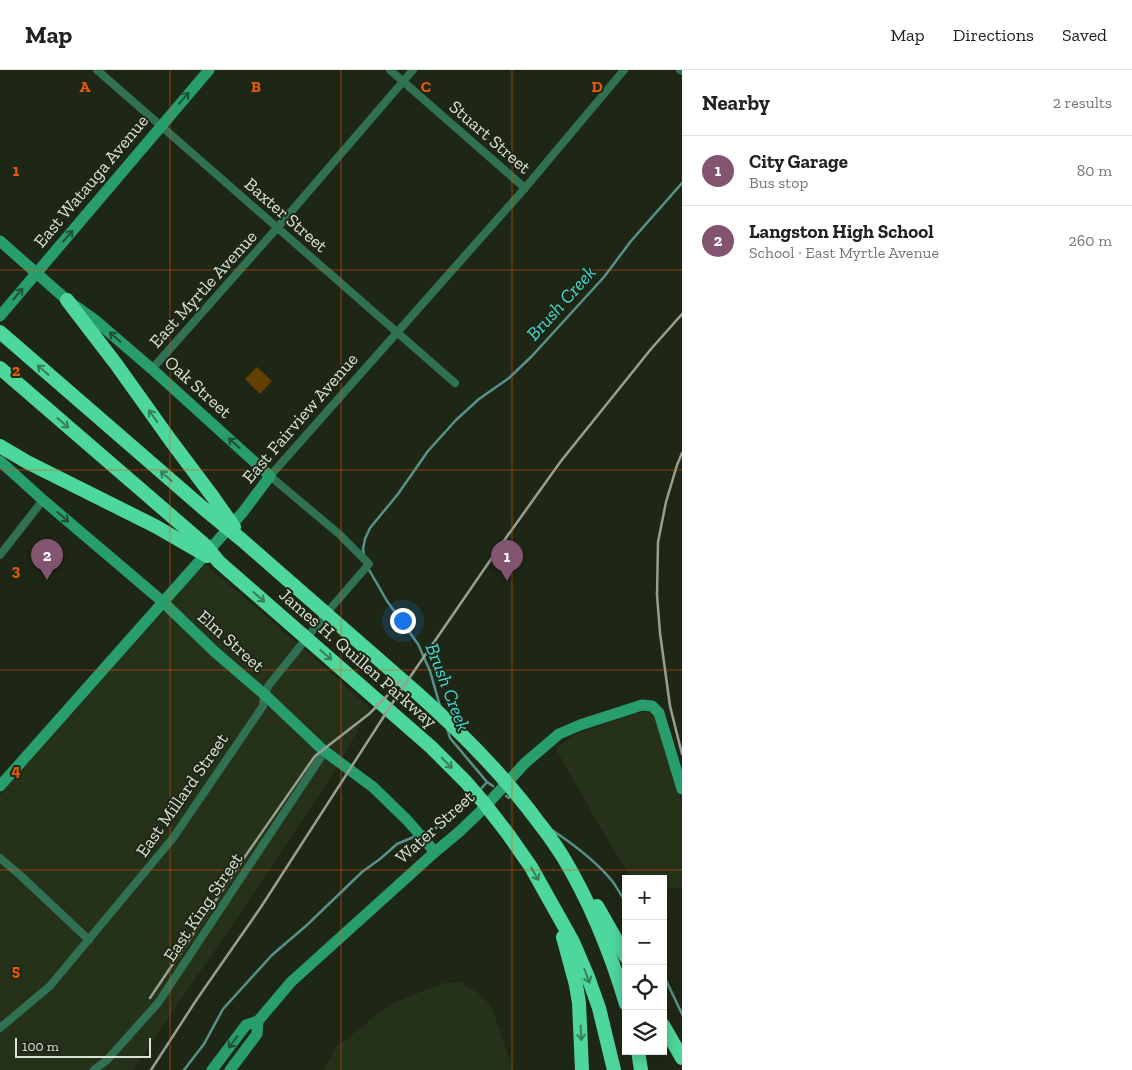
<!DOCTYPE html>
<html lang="en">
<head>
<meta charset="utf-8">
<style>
  :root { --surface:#fff; --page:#f6f6f6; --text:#222; --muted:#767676; --line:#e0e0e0; --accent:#82546f }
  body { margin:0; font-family:"Zilla Slab",serif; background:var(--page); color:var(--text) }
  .controls { position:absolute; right:15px; bottom:15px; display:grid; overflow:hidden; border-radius:0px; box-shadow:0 2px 12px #0003 }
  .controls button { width:45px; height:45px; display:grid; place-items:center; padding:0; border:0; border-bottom:1px solid var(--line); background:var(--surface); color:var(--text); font:25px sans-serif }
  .scale { position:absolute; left:15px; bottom:12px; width:136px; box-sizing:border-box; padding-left:5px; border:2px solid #dae1d5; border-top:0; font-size:14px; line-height:18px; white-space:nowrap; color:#dae1d5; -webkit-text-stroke:4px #1e2715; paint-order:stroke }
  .you { position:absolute; left:402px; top:550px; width:18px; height:18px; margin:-12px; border:4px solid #fff; border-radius:50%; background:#1a73e8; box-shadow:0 0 0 8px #1a73e833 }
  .badge { display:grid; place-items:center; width:32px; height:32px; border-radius:50%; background:var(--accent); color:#fff; font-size:16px; font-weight:700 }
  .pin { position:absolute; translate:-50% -41px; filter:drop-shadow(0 1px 2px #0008) }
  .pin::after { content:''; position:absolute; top:26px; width:18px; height:15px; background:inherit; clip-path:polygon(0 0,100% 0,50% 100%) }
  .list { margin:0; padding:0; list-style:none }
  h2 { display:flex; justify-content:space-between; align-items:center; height:65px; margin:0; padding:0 20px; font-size:21px }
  h2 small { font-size:16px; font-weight:400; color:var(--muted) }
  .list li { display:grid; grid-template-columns:32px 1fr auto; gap:15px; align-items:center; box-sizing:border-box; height:70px; padding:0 20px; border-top:1px solid var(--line) }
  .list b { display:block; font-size:19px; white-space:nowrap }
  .list p { margin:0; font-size:16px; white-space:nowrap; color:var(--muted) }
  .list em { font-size:16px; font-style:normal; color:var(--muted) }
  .icon { flex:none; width:28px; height:28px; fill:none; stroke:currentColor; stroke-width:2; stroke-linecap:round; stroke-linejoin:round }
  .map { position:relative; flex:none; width:682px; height:1000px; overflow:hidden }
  header { display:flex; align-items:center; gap:30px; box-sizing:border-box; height:70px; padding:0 25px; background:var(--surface); border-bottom:1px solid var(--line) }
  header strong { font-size:24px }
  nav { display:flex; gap:28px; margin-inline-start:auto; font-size:18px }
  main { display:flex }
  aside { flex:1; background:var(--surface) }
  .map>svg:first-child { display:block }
  .built { fill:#253219 }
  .green { fill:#643f00 }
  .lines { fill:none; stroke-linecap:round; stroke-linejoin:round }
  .stream { stroke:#58918b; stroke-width:2.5 }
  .street { stroke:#307153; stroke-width:8 }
  .secondary { stroke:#289d6d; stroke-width:11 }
  .highway { stroke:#4ed79c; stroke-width:14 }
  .rail { stroke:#979f91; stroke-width:2.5 }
  .oneway { stroke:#225034 }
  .oneway2 { stroke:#367f58 }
  .grid { fill:none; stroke:#e8590c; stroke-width:1; stroke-opacity:0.55 }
  .labels { text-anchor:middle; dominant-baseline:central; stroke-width:4; stroke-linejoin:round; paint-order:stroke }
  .street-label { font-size:18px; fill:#dae1d5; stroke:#1e2715 }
  .water-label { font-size:19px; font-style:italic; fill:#44dad3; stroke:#1e2715 }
  .grid-label { font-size:16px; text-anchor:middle; font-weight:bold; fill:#e8590c; stroke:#1e2715; stroke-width:4; stroke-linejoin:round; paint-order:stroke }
</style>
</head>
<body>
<header>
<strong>Map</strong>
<nav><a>Map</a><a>Directions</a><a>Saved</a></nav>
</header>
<main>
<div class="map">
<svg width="682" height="1000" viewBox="0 0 682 1000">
  <rect width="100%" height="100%" fill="#1e2715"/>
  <g class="built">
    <path d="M 204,493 L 303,578 L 370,638 L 336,699 L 271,798 L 133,1000 L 0,1000 L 0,725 L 174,529 Z"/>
    <path d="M 648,642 L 657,649 L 682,734 L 682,817 L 663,820 L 663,809 L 632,809 L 600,757 L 556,679 L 573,665 L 636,643 Z"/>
    <path d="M 444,913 L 461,913 L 477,922 L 491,936 L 513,1000 L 324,1000 L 336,977 L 392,933 Z"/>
  </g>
  <path class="green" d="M 257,297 L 272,311 L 260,324 L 245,309 Z"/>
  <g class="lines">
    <g class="stream">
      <path d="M 364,486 L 363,479 L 365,469 L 370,458 L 398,424 L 428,381 L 456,350 L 479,329 L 509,308 L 532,286 L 604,207 L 631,171 L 682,113"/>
      <path d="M 368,498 L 387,531 L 418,574 L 430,601 L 440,636"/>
      <path d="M 447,658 L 450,668 L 487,712 L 493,716"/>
      <path d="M 480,720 L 487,712"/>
      <path d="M 506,726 L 509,728"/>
      <path d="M 552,760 C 573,774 597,792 613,812 C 617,818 621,825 626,832"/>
      <path d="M 423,763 L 443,755 L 472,727"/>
      <path d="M 663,904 L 682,944"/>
      <path d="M 184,1000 L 204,974 L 223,939 L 272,885 L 307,855 L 362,802 L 380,789 L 397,774 L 416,766"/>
    </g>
    <g class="street">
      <path d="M 97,0 L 455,313"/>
      <path d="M 390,0 L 525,118"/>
      <path d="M 680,0 L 682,1"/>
      <path d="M 152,299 L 277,158 L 413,0"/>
      <path d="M 0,485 L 43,430"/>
      <path d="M 0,788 L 20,805 L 89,870"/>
      <path d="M 0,958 L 50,916 L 173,768 L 263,636 L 264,624 L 269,615 L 330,539 L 369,494 L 339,464 L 270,406 L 525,118 L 624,0"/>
      <path d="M 94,1000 L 107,990 L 158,933 L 325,681"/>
    </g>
    <g class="secondary">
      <path d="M 0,171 L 67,230 L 95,250 L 152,299 L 270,406 L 243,442 L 0,716"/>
      <path d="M 0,246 L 209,0"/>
      <path d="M 0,391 L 43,430 L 163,532 L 215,582 L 264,624 L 323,680 L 373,717 L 407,750 L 435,782"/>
      <path d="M 212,1000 L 246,955 L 258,951 L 291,912 L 435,782 L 459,762 L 482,740 L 525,693 L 559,664 L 580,655 L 642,635 L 652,636 L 659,643 L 682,719"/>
      <path d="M 230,1000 L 257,964 L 258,951"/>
    </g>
    <g class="highway">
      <path d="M 67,230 L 116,294 L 171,371 L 213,427 L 234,457"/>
      <path d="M 0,262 L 203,438 L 242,470 L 417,623 C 462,663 504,705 539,753 C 548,764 556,776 563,787 C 590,832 611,884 626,934"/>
      <path d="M 0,298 L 205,475 L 219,492 L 431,677 L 466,712 L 484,733 L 508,764 L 531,797 L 573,872 L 588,907 L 599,938 L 614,1000"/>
      <path d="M 0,376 L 27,392 L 155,456 L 207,486"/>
      <path d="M 597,836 L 626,887"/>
      <path d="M 563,867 L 576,915 L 579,933 L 582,1000"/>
      <path d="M 663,955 L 682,988"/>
      <path d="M 638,981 L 641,1000"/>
    </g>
    <g class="rail">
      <path d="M 682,383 L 677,395 L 666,432 L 658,472 L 657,525 L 660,563 L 670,636 L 682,684"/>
      <path d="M 150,928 L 244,788 L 315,686 L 369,644 L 392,621 L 400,610"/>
      <path d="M 151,1000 L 197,929 L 261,837 L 397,626 L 498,479 L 561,391 L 651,279 L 682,244"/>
    </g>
  </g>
  <defs><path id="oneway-shaft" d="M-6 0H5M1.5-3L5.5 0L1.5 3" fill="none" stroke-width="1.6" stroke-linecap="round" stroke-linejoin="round" transform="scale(1.25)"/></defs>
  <g class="oneway">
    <use href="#oneway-shaft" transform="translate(184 28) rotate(-49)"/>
    <use href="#oneway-shaft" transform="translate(68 166) rotate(-49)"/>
    <use href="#oneway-shaft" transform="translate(18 224) rotate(-50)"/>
    <use href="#oneway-shaft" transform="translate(115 267) rotate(-139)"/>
    <use href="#oneway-shaft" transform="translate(234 373) rotate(-138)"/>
    <use href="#oneway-shaft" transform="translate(63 447) rotate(41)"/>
    <use href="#oneway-shaft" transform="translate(233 972) rotate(127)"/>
  </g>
  <g class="oneway2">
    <use href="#oneway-shaft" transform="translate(43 300) rotate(-139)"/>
    <use href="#oneway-shaft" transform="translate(153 346) rotate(-125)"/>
    <use href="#oneway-shaft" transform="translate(63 353) rotate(41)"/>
    <use href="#oneway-shaft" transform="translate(166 406) rotate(-139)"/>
    <use href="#oneway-shaft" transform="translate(259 527) rotate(41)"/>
    <use href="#oneway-shaft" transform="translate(326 585) rotate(41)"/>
    <use href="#oneway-shaft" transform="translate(447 693) rotate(45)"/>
    <use href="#oneway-shaft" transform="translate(535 804) rotate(60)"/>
    <use href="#oneway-shaft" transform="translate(587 906) rotate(69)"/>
    <use href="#oneway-shaft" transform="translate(581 963) rotate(87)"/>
  </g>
  <path class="grid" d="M 170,0 L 170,1000M 341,0 L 341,1000M 512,0 L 512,1000M 0,200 L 682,200M 0,400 L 682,400M 0,600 L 682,600M 0,800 L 682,800"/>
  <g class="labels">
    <g class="street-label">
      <text transform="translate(490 67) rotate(41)">Stuart Street</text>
      <text transform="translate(91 111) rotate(-50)">East Watauga Avenue</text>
      <text transform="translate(286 145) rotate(41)">Baxter Street</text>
      <text transform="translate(203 219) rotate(-48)">East Myrtle Avenue</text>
      <text transform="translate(198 317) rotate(42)">Oak Street</text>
      <text transform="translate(300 348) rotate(-49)">East Fairview Avenue</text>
      <text transform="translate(231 571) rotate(42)">Elm Street</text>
      <text transform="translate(358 588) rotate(41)">James H. Quillen Parkway</text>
      <text transform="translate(182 725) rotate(-55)">East Millard Street</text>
      <text transform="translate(435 757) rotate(-42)">Water Street</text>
      <text transform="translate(203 837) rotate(-56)">East King Street</text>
    </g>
    <g class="water-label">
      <text transform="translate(561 233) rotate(-48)">Brush Creek</text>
      <text transform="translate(448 617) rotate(69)">Brush Creek</text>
    </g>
  </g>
  <g class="grid-label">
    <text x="85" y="22">A</text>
    <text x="256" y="22">B</text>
    <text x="426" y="22">C</text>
    <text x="597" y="22">D</text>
    <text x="16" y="106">1</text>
    <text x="16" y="306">2</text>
    <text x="16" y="506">3</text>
    <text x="16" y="706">4</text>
    <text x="16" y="906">5</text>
  </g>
</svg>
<div class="controls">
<button>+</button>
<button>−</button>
<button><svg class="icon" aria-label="locate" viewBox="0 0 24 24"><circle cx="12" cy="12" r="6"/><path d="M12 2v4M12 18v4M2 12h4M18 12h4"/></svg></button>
<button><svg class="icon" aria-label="layers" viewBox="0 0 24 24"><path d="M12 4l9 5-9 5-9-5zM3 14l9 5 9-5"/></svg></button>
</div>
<div class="scale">100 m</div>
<div class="you"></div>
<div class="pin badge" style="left:507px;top:511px">1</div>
<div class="pin badge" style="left:47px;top:510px">2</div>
</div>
<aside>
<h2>Nearby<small>2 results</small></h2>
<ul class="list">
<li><span class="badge">1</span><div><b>City Garage</b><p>Bus stop</p></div><em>80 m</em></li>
<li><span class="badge">2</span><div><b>Langston High School</b><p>School · East Myrtle Avenue</p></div><em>260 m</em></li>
</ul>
</aside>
</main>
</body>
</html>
